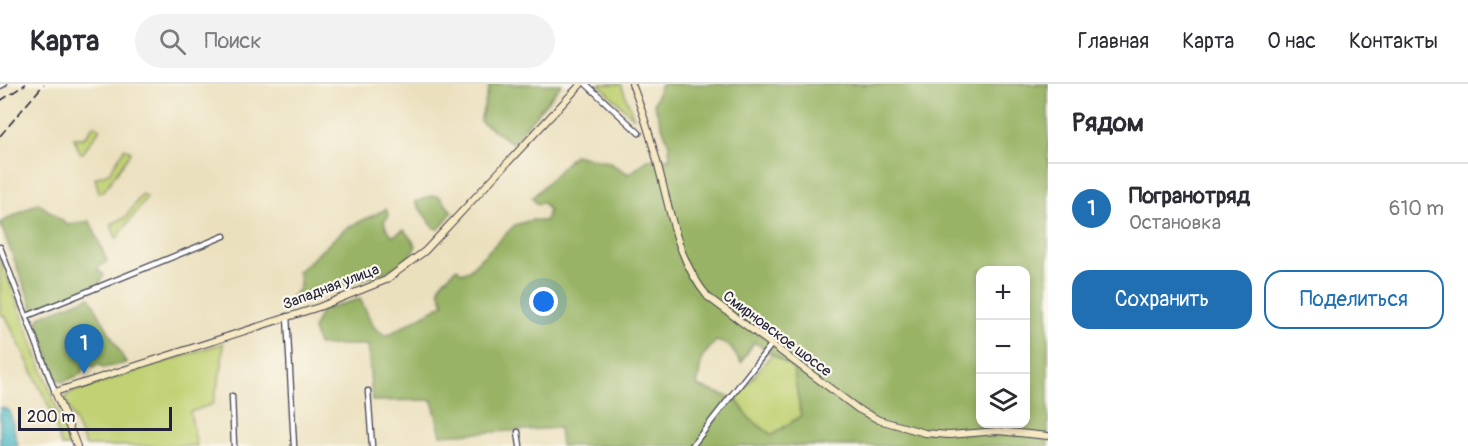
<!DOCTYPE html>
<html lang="ru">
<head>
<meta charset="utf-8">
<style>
  :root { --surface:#fff; --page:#f2f2f3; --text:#2b2b33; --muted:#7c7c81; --line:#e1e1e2; --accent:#1f6fb2 }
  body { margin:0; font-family:Pangolin,sans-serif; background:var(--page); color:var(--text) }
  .controls { position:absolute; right:18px; bottom:18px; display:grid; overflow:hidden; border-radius:12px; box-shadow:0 3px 9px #0003 }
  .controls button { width:54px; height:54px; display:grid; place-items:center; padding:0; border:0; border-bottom:2px solid var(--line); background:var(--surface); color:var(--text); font:30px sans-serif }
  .scale { position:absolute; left:18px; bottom:15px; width:154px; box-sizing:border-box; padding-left:6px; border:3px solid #22223b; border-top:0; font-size:16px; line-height:21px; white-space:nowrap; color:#22223b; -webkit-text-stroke:4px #fbf7ec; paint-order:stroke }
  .you { position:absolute; left:544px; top:218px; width:21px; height:21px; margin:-15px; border:4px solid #fff; border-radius:50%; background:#1a73e8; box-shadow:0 0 0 9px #1a73e833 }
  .badge { display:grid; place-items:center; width:39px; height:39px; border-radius:50%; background:var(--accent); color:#fff; font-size:20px; font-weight:700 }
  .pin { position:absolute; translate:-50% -50px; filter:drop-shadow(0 2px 3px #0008) }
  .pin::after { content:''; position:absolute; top:32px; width:21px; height:18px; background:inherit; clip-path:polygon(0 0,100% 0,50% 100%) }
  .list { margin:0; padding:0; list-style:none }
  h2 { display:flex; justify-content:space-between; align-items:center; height:78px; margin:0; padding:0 24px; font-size:26px }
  h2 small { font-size:20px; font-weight:400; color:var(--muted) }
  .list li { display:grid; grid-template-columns:39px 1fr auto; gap:18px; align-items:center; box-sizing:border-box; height:90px; padding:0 24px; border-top:2px solid var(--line) }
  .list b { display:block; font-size:22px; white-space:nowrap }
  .list p { margin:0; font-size:20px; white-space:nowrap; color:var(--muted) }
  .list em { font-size:20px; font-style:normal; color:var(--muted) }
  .actions { display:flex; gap:12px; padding:18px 24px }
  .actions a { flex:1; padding:14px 0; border:2px solid var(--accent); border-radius:18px; text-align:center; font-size:21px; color:var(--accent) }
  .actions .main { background:var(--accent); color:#fff }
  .icon { flex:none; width:33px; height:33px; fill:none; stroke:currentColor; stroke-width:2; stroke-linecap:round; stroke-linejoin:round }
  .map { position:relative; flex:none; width:1048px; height:362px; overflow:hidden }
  header { display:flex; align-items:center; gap:36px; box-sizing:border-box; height:84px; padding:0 30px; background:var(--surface); border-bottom:2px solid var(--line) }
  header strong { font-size:28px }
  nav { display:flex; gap:33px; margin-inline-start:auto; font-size:21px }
  .search { width:420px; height:54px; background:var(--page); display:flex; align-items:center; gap:15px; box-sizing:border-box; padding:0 21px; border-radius:33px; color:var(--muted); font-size:22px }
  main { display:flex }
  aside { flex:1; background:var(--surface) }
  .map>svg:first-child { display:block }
  .green { fill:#c1d173; stroke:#727a57; stroke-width:1.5 }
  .forest { fill:#98b365; stroke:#5d6a50; stroke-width:1.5; fill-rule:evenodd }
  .water { fill:#48b6c2; stroke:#356c7e; stroke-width:1.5 }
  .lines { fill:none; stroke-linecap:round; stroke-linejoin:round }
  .street-casing { stroke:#403e4f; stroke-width:7 }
  .secondary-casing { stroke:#403e4f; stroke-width:8 }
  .street { stroke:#fff; stroke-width:4.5 }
  .secondary { stroke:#f6e9c3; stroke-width:6 }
  .rail { stroke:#22223b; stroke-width:1.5; stroke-dasharray:9 4.5; stroke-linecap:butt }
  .labels { text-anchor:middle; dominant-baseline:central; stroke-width:4.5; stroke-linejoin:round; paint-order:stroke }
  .street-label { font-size:15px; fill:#22223b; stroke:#fbf7ec }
</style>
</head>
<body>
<header>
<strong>Карта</strong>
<div class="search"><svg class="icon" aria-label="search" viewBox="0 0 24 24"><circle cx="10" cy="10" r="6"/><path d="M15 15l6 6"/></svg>Поиск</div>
<nav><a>Главная</a><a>Карта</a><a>О нас</a><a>Контакты</a></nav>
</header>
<main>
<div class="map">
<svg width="1048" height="362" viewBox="0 0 1048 362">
  <rect width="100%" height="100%" fill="#fbf7ec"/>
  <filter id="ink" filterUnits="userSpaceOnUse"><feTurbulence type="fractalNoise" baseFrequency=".0167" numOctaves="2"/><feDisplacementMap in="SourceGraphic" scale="12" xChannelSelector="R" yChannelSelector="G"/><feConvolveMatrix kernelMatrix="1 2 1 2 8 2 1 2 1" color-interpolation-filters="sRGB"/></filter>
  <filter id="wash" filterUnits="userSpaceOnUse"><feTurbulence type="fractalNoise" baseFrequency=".008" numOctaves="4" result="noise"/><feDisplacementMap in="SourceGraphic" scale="24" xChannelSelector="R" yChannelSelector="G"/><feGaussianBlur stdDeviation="1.35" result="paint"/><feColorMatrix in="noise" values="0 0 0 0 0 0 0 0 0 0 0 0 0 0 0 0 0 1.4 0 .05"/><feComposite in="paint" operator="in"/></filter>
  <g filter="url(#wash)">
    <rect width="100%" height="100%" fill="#ebe0be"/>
    <g class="green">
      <path d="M 599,0 L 621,0 L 634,34 Z"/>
      <path d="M 94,41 L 100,45 L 83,69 L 80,69 L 74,54 L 84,54 Z"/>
      <path d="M 125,64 L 131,68 L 104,107 L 99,109 L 95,94 L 109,89 Z"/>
      <path d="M 142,110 L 147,114 L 116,155 L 111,140 L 126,133 Z"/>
      <path d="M 0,173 L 71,362 L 61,362 L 53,331 L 6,233 L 0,230 Z"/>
      <path d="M 223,259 L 222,282 L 213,320 L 190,328 L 197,362 L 86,362 L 65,315 L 69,309 Z"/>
      <path d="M 772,270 L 794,285 L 801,333 L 772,351 L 749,334 L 736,315 Z"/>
    </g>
    <g class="forest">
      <path d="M 490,0 L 562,0 L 512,59 L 480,37 Z"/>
      <path d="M 664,0 L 1048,0 L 1048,362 L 561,362 L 559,344 L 441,351 L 432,316 L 372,317 L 368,261 L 318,261 L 313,245 L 322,226 L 360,215 L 374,243 L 386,252 L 444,220 L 439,206 L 441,199 L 457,184 L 462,189 L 469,186 L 515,141 L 532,136 L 545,137 L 549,126 L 543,119 L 537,120 L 532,114 L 574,71 L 608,78 L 629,90 L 649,75 L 670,75 L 669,61 L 654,20 L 660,2 ZM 980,186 L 1026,186 L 1026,340 L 980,340 ZM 716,257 L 729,261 L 741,279 L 754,258 L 793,284 L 801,332 L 772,351 L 749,334 L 736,315 L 697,302 L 702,273 Z"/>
      <path d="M 431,112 L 439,112 L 452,128 L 439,145 L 434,144 L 415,118 Z"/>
      <path d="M 38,119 L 68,141 L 90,137 L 107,177 L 97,185 L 104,191 L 99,201 L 34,227 L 0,139 Z"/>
      <path d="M 386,125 L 389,132 L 384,137 L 386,144 L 393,152 L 404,146 L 416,161 C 405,192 357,194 330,204 C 317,209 304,215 291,220 L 290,214 C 300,206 303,200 298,188 L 345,145 Z"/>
      <path d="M 90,213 L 126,279 L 103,284 L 99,280 L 93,283 L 87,278 L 80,291 L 63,298 L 57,296 L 37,238 L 41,232 Z"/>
    </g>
    <path class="water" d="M 0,323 L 10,327 L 18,362 L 0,362 Z"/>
  </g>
  <g filter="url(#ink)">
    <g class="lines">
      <g class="street-casing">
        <g id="street">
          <path d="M 586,0 L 639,49"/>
          <path d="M 0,2 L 4,0"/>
          <path d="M 0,163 L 55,308"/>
          <path d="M 27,232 L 224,152"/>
          <path d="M 287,232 L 294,362"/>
          <path d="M 368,307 L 372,362"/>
          <path d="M 232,312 L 234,362"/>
          <path d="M 518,348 L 520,362"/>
          <path d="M 692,362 L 771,261"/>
        </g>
      </g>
      <g class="secondary-casing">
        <g id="secondary">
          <path d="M 632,0 C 644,30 653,61 661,93 C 672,136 679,178 708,213 L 858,325 L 879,336 L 925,349 L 949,351 L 998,347 L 1048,352"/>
          <path d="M 77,362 L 55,308 L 319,223 L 386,196 L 425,167 L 581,0"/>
        </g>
      </g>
      <use href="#street" class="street"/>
      <use href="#secondary" class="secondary"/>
      <g class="rail">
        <path d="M 0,17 L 26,0"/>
        <path d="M 0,52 L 44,0"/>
      </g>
    </g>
  </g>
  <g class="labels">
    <g class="street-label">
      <text transform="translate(331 203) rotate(-21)">Западная улица</text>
      <text transform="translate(777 250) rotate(37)">Смирновское шоссе</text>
    </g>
  </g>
</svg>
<div class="controls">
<button>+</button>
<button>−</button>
<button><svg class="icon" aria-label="layers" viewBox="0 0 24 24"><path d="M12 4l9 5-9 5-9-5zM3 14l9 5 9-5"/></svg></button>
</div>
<div class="scale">200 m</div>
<div class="you"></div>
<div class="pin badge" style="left:84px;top:290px">1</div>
</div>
<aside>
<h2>Рядом<small></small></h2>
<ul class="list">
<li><span class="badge">1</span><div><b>Погранотряд</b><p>Остановка</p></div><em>610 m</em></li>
</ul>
<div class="actions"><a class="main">Сохранить</a><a>Поделиться</a></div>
</aside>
</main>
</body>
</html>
